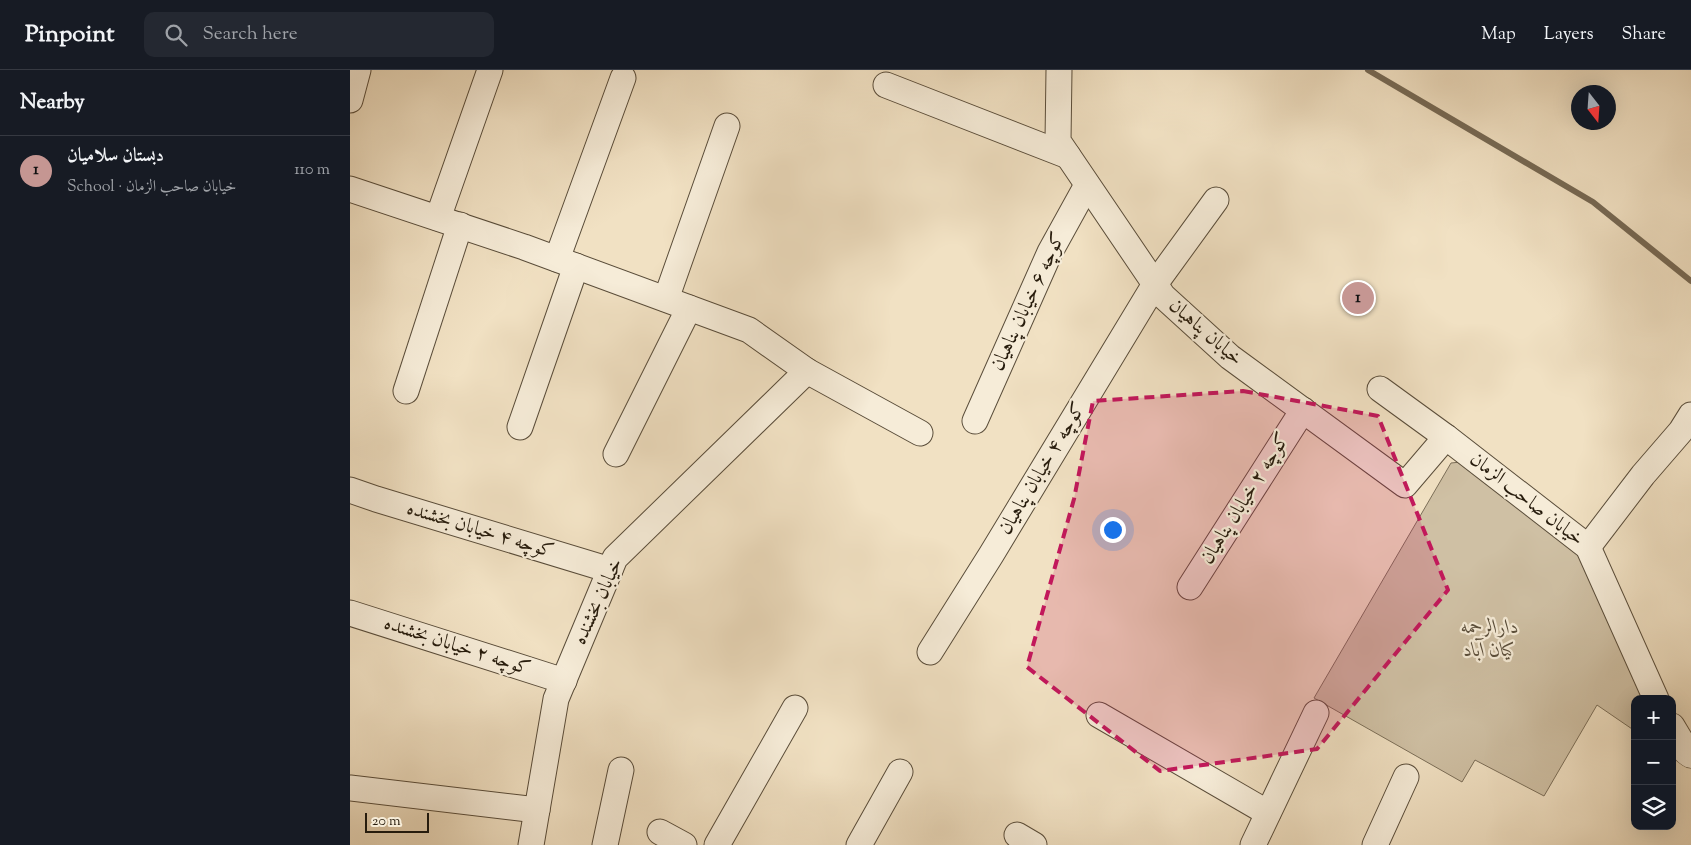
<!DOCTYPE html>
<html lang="en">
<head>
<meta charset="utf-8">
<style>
  :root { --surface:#171b24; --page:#242831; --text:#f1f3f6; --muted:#9ea1a6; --line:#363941; --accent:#c59692 }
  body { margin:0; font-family:"Sorts Mill Goudy",Amiri,serif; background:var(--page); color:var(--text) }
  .controls { position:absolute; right:15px; bottom:15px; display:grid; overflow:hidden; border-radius:10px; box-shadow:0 5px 20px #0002 }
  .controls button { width:45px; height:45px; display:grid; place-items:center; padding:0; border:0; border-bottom:1px solid var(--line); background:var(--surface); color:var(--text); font:25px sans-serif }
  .compass { position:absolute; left:1221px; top:15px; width:45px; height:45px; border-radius:50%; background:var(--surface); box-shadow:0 5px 20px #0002; rotate:163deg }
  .scale { position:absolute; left:15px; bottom:12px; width:64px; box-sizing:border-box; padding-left:5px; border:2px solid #271c0d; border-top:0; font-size:14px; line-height:18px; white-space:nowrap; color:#271c0d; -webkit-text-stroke:4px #f6ecd8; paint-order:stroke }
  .you { position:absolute; left:762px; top:459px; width:18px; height:18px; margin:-12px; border:4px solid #fff; border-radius:50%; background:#1a73e8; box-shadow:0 0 0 8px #1a73e833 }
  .badge { display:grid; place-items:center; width:32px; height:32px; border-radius:50%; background:var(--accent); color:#111; font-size:16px; font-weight:700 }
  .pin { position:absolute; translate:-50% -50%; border:2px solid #fff; box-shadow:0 1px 5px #0006 }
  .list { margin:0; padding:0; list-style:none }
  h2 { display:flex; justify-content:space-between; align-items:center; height:65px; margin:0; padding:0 20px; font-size:21px }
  h2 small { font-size:16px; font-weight:400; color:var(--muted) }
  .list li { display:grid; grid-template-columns:32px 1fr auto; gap:15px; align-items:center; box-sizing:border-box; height:70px; padding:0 20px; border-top:1px solid var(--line) }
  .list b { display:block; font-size:19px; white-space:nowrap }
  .list p { margin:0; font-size:16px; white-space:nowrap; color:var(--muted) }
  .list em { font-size:16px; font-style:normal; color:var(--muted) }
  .icon { flex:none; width:28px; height:28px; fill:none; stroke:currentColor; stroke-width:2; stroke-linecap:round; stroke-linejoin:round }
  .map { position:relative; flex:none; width:1341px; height:775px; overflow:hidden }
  header { display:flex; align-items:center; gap:30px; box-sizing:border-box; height:70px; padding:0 25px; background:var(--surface); border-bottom:1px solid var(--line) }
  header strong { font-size:24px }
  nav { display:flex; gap:28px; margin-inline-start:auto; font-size:18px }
  .search { width:350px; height:45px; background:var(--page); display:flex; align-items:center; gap:12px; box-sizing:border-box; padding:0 18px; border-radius:10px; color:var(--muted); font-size:19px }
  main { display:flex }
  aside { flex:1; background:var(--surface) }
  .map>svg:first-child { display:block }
  .green { fill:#cfc0a4; stroke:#7b6e58 }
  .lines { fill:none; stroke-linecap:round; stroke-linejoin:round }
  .stream { stroke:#776a55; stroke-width:6 }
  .minor-casing { stroke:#5a4d3a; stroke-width:27 }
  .tertiary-casing { stroke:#5a4d3a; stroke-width:29 }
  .minor { stroke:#f6ecd8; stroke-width:25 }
  .tertiary { stroke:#f6ecd8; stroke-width:28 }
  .marked { fill:#c2185b; fill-opacity:0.2; stroke:#c2185b; stroke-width:4; stroke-dasharray:10 6; stroke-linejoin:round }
  .labels { text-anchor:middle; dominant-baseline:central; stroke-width:4.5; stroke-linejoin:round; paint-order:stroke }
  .street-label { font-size:20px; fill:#271c0d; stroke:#f6ecd8 }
  .park-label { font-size:20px; font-style:italic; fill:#594d3a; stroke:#f6ecd8 }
</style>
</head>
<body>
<header>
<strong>Pinpoint</strong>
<div class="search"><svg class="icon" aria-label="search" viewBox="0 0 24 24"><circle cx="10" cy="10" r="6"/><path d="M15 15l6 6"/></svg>Search here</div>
<nav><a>Map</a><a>Layers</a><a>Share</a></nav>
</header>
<main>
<aside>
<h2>Nearby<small></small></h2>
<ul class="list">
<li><span class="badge">1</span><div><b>دبستان سلامیان</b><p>School · خیابان صاحب الزمان</p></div><em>110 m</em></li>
</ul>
</aside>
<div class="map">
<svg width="1341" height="775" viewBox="0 0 1341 775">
  <rect width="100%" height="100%" fill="#f1e1c3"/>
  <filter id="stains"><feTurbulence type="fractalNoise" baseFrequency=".004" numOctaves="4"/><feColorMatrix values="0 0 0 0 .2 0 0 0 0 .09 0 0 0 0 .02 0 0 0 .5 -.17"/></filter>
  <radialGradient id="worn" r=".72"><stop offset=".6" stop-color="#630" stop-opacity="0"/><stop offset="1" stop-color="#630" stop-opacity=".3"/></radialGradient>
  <path class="green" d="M 1111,392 L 1232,481 L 1304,629 L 1285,629 L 1285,661 L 1247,635 L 1194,726 L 1125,690 L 1112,712 L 964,628 L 1101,393 Z"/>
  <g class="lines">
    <path class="stream" d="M 1018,0 L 1243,132 L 1341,211"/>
    <g class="minor-casing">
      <g id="minor">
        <path d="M 709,0 L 708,71 L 813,226 L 880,287 L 1055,415 L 1096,367"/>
        <path d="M 536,15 L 718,86"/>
        <path d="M 0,30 L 8,0"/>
        <path d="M 0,119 L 174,177 L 399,260 L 457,301 L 570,363"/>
        <path d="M 88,148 L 140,0"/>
        <path d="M 207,189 L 273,8"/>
        <path d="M 316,229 L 377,56"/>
        <path d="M 1030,319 L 1096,367 L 1238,477 L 1306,629"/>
        <path d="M 56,321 L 110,155"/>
        <path d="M 625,351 L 700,182 L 737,115"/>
        <path d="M 170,357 L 226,196"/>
        <path d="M 266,384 L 339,238"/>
        <path d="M 0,420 L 26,429 L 260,500"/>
        <path d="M 1238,477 L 1293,405 L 1331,361 L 1341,345"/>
        <path d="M 840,517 L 953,340"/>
        <path d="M 0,543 L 214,611"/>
        <path d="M 580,582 L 641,485 L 805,214 L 866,130"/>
        <path d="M 749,645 L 918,743"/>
        <path d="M 1322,656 L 1337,681 L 1341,676"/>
        <path d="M 0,718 L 187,740"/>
        <path d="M 310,762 L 334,775"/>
        <path d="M 667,765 L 684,775"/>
        <path d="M 181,775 L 206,629 L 265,488 L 457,301"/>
        <path d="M 255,775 L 271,700"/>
        <path d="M 367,775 L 445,638"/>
        <path d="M 509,775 L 550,702"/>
        <path d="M 903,775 L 966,643"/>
        <path d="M 1025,775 L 1056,707"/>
      </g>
    </g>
    <g class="tertiary-casing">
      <path id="tertiary" d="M 1337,681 L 1341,684"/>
    </g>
    <use href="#minor" class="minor"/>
    <use href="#tertiary" class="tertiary"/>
  </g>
  <path class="marked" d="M 893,321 L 1028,346 L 1098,520 L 967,679 L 810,701 L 677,597 L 724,429 L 743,331 Z"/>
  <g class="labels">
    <g class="street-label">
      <text transform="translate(679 232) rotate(-65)">کوچه ۶ خیابان پناهیان</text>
      <text transform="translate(855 263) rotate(41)">خیابان پناهیان</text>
      <text transform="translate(693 399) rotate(-59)">کوچه ۴ خیابان پناهیان</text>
      <text transform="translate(896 429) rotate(-58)">کوچه ۲ خیابان پناهیان</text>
      <text transform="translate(1176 430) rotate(38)">خیابان صاحب الزمان</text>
      <text transform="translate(130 461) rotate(17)">کوچه ۴ خیابان بخشنده</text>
      <text transform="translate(249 532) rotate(-65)">خیابان بخشنده</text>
      <text transform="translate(107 577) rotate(18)">کوچه ۲ خیابان بخشنده</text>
    </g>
    <g class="park-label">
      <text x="1140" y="558">دارالرحمه<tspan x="1140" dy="23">کیان آباد</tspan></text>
    </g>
  </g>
  <rect width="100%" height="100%" filter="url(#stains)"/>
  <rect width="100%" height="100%" fill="url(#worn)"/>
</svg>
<div class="controls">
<button>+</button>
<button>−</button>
<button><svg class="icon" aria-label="layers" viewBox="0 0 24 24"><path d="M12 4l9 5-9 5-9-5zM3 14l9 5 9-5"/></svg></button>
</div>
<svg class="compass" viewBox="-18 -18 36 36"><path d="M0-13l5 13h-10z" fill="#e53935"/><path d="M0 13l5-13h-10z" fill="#9ea1a6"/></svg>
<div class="scale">20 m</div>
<div class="you"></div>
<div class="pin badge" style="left:1008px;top:228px">1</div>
</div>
</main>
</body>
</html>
